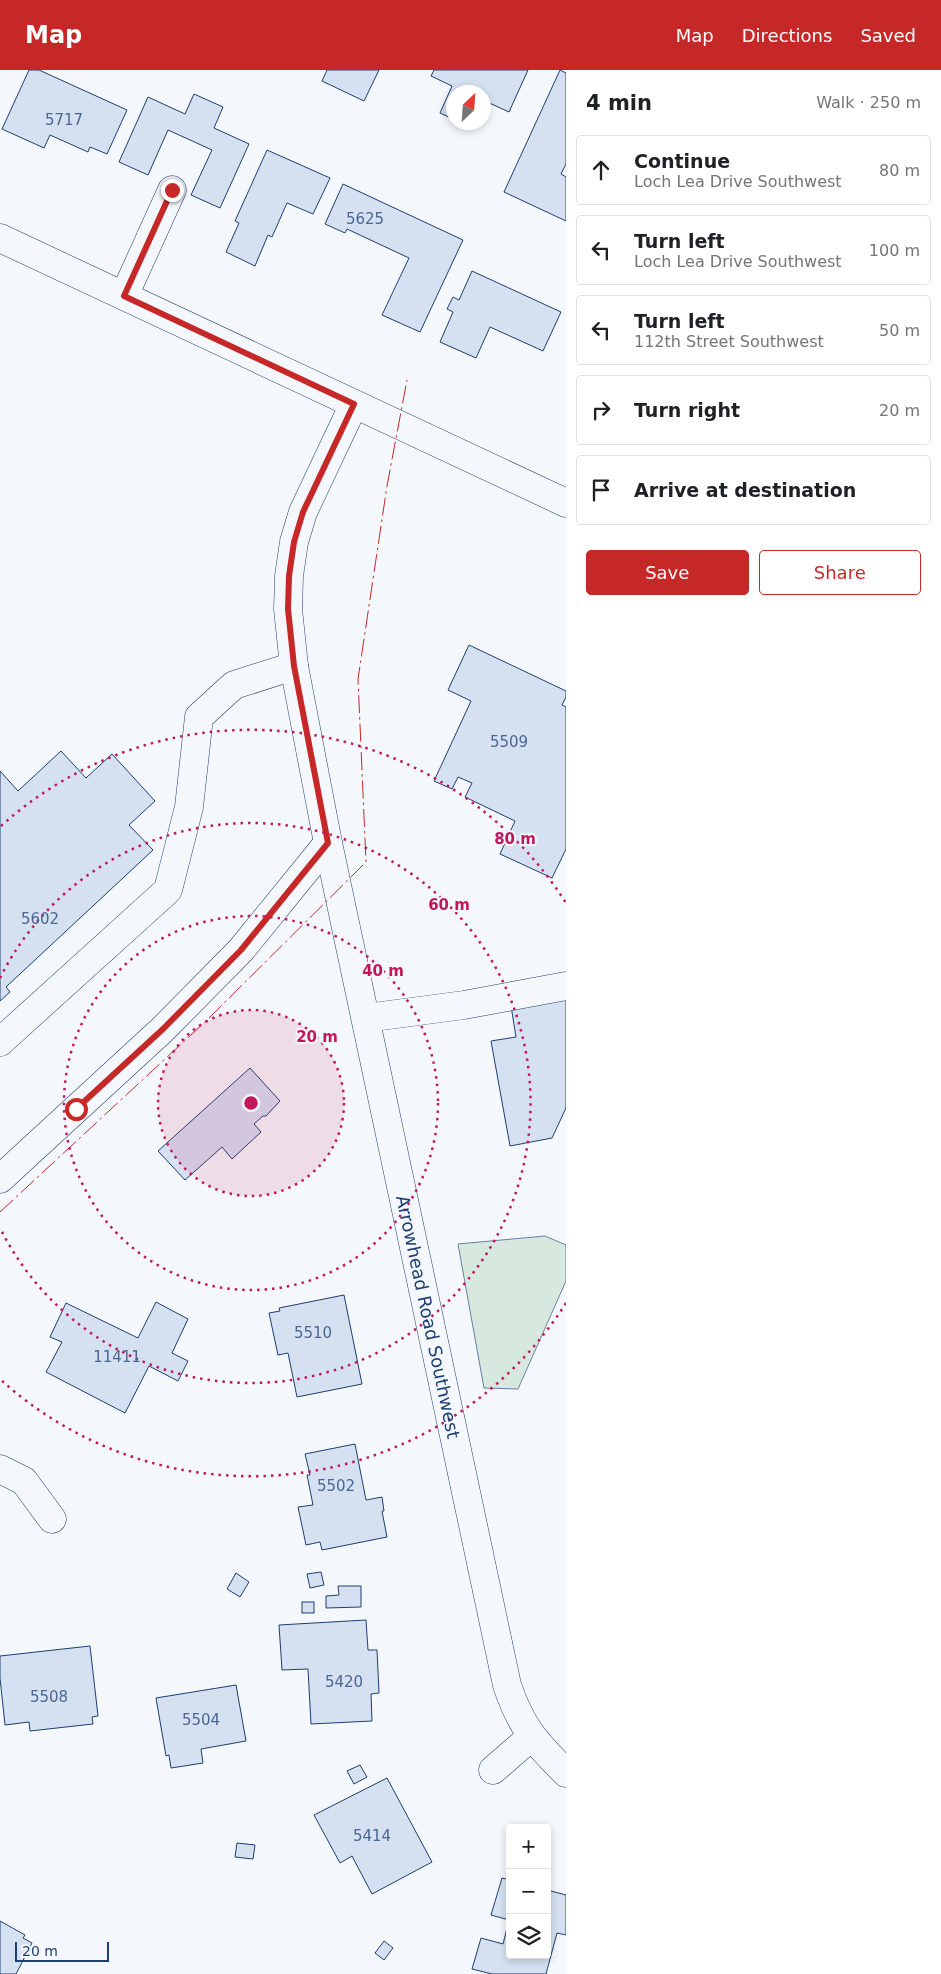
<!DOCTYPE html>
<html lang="en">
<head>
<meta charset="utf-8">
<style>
  :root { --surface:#fff; --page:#f2f2f2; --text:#202124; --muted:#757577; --line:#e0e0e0; --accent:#c62828 }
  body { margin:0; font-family:"DejaVu Sans",sans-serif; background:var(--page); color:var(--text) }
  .controls { position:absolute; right:15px; bottom:15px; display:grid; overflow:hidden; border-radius:5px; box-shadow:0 2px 8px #0003 }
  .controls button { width:45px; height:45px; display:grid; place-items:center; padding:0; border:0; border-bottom:1px solid var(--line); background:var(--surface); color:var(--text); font:25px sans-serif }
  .compass { position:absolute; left:446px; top:15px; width:45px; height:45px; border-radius:50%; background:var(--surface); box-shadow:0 2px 8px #0003; rotate:25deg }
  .scale { position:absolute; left:15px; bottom:12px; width:94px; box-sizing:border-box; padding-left:5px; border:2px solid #1d3f73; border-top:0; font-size:14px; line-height:18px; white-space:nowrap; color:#1d3f73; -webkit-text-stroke:4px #f4f7fb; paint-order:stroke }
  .stop { position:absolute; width:15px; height:15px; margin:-11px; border:4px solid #c62828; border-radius:50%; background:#fff }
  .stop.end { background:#c62828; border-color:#fff; box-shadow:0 1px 5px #0008 }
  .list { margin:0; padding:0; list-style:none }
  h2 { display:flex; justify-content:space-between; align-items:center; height:65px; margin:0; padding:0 20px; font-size:21px }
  h2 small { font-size:16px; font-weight:400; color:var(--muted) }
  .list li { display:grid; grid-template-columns:32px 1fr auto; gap:15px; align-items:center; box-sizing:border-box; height:70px; margin:0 10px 10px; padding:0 10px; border:1px solid var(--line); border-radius:5px }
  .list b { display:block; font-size:19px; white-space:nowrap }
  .list p { margin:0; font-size:16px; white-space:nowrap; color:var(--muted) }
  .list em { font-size:16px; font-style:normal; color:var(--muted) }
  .actions { display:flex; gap:10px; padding:15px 20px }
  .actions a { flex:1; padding:11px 0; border:1px solid var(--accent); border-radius:5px; text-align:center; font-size:18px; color:var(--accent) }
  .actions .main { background:var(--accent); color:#fff }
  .icon { flex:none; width:28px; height:28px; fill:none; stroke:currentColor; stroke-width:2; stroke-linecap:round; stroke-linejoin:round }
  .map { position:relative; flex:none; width:566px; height:1904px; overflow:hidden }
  header { display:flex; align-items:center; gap:30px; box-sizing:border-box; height:70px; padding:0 25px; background:var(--accent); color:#fff }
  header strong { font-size:24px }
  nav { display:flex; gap:28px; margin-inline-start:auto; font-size:18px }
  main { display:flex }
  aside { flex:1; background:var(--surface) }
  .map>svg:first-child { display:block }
  .green { fill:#d7e8df; stroke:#687fa3 }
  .building { fill:#d5e0f0; stroke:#1d3f73 }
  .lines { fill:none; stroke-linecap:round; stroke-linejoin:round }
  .minor-casing { stroke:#1d3f73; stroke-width:29 }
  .minor { stroke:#f4f7fb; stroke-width:28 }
  .power { stroke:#c62828; stroke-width:1; stroke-dasharray:18 4 2.5 4; stroke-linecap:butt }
  .route { stroke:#c62828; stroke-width:6 }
  .ring { fill:none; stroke:#c2185b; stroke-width:2.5; stroke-dasharray:2.5 5 }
  .labels { text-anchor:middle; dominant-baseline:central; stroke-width:4; stroke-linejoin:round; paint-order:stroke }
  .number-label { font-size:15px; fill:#4b6792 }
  .street-label { font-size:18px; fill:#1d3f73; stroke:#f4f7fb }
  .centre { fill:#c2185b; stroke:#f4f7fb; stroke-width:2.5 }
  .ring-label { font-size:15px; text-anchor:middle; font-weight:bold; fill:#c2185b; stroke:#f4f7fb; stroke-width:4; stroke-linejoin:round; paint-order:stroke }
</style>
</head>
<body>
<header>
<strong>Map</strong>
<nav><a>Map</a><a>Directions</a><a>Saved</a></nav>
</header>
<main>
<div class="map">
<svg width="566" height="1904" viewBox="0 0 566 1904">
  <rect width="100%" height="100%" fill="#f4f7fb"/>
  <path class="green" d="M 545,1166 L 566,1175 L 566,1211 L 518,1319 L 484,1318 L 458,1174 Z"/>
  <g class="building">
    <path d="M 29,0 L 39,0 L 127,40 L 107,84 L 90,77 L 88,82 L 50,65 L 44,78 L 2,59 Z"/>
    <path d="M 327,0 L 379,0 L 364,31 L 322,11 Z"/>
    <path d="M 434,0 L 528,0 L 509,42 L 485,31 L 483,33 L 483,22 L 453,22 L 453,49 L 440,43 L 452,16 L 431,6 Z"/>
    <path d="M 560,0 L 566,3 L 566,94 L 561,104 L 566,107 L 566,151 L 504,122 Z"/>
    <path d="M 194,24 L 223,37 L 214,58 L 249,74 L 220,138 L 191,125 L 212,80 L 168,60 L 148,105 L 119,92 L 148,27 L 185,44 Z"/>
    <path d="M 461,52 L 475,52 L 472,58 Z"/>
    <path d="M 267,80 L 330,108 L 313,144 L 287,133 L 272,167 L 268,165 L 255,196 L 226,182 L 239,153 L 235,151 Z"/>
    <path d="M 343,114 L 463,170 L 420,262 L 382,245 L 409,188 L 347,159 L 345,163 L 325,154 Z"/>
    <path d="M 472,201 L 561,242 L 543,281 L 490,257 L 476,288 L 440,272 L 453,242 L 447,239 L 453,227 L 459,230 Z"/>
    <path d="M 469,575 L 566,621 L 566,627 L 562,635 L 566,637 L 566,779 L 552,808 L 500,784 L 515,751 L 465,727 L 472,713 L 458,707 L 452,719 L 434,711 L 471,631 L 448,620 Z"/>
    <path d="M 61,681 L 86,708 L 112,684 L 155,731 L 129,755 L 153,780 L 6,917 L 10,922 L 0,931 L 0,701 L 18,721 Z"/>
    <path d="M 566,926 L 566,1038 L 552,1068 L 510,1076 L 491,971 L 516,967 L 511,936 Z"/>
    <path d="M 250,998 L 280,1031 L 266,1046 L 263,1046 L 254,1054 L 261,1062 L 232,1089 L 222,1077 L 185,1110 L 158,1081 Z"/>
    <path d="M 344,1225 L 362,1314 L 297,1327 L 288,1283 L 278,1285 L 269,1243 L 280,1241 L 279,1238 Z"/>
    <path d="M 156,1232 L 188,1249 L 172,1283 L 188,1291 L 178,1311 L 149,1296 L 125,1343 L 46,1302 L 62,1272 L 50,1267 L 66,1233 L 138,1268 Z"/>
    <path d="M 355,1374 L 366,1430 L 382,1427 L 384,1441 L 382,1441 L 387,1467 L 322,1480 L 320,1472 L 306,1475 L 298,1437 L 313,1435 L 307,1405 L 310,1405 L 305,1384 Z"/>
    <path d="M 321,1502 L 324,1515 L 310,1518 L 307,1504 Z"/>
    <path d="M 236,1503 L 249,1512 L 240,1527 L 227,1519 Z"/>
    <path d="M 338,1516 L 361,1516 L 361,1537 L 326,1538 L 326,1526 L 339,1525 Z"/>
    <rect x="302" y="1532" width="12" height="11"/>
    <path d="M 366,1550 L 368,1580 L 377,1580 L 379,1623 L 371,1624 L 372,1651 L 311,1654 L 308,1599 L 282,1600 L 279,1555 Z"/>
    <path d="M 90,1576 L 98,1646 L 92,1647 L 93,1654 L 30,1661 L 29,1652 L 5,1655 L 0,1608 L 0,1586 Z"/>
    <path d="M 236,1615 L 246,1671 L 201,1679 L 203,1693 L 171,1698 L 169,1685 L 166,1686 L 156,1628 Z"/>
    <path d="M 360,1695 L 367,1707 L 354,1714 L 347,1701 Z"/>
    <path d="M 387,1708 L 432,1792 L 372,1824 L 352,1786 L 340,1793 L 314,1745 Z"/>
    <path d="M 237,1773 L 255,1775 L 253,1789 L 235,1787 Z"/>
    <path d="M 502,1808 L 510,1810 L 510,1885 L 547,1885 L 547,1820 L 566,1825 L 566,1865 L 557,1863 L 546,1904 L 492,1904 L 472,1899 L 481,1868 L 503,1874 L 509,1850 L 491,1845 Z"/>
    <path d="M 0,1851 L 25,1865 L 23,1868 L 32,1873 L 16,1904 L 0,1904 Z"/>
    <path d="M 384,1871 L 393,1878 L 384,1890 L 375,1883 Z"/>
  </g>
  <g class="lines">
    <g class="minor-casing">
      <g id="minor">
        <path d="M 0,168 L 566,433"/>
        <path d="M 124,226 L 172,120"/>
        <path id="s1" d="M 354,334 L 303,442 L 294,472 L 289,506 L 288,539 L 294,596 L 328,773 L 507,1615 C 521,1657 535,1672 566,1703"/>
        <path d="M 366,948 L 464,935 L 566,916"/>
        <path d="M 0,972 L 168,820 L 189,737 L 199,647 L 234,615 L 294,596"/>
        <path d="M 0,1109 L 163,959 L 241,880 L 328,773"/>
        <path d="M 0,1399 L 24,1411 L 52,1449"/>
        <path d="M 493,1700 L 531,1667"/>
      </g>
    </g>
    <use href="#minor" class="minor"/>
    <path class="power" d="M 0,1142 L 206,951 L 366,792 L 358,609 L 387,416 L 407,310"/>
  </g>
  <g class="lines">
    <path class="route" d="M 76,1039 L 163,959 L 241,880 L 328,773 L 294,596 L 288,539 L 289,506 L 294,472 L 303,442 L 354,334 L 124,226 L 172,120"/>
  </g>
  <circle cx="251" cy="1033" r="93" fill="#c2185b" fill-opacity=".12"/>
  <g class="ring">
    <circle cx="251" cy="1033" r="93"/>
    <circle cx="251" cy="1033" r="187"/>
    <path d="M0 908A280 280 0 1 1 0 1158"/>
    <path d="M566 1233A373 373 0 0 1 1 1310M1 756A373 373 0 0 1 566 833"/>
  </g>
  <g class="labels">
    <g class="number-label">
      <text x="64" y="50">5717</text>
      <text x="365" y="149">5625</text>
      <text x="509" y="672">5509</text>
      <text x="40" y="849">5602</text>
      <text x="313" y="1263">5510</text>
      <text x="117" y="1287">11411</text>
      <text x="336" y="1416">5502</text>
      <text x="344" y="1612">5420</text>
      <text x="49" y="1627">5508</text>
      <text x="201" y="1650">5504</text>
      <text x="372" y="1766">5414</text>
    </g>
    <g class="street-label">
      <text stroke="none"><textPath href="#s1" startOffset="940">Arrowhead Road Southwest</textPath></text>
    </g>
  </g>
  <circle cx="251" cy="1033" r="8" class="centre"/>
  <g class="ring-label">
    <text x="515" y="774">80 m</text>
    <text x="449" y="840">60 m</text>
    <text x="383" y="906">40 m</text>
    <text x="317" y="972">20 m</text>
  </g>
</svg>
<div class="controls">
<button>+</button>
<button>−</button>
<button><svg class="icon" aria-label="layers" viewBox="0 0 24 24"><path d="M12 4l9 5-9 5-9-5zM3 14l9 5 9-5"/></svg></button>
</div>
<svg class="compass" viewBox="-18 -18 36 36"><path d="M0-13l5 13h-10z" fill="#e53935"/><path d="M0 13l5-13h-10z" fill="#757577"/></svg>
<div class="scale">20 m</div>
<div class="stop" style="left:76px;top:1039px"></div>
<div class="stop end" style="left:172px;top:120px"></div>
</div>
<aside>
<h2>4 min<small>Walk · 250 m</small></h2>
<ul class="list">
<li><svg class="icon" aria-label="ahead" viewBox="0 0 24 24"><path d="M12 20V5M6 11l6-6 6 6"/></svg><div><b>Continue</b><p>Loch Lea Drive Southwest</p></div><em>80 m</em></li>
<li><svg class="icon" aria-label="left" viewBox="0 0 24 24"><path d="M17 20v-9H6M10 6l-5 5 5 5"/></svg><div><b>Turn left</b><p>Loch Lea Drive Southwest</p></div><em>100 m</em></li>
<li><svg class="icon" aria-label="left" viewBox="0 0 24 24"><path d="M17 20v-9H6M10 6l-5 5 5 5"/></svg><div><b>Turn left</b><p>112th Street Southwest</p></div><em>50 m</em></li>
<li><svg class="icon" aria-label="right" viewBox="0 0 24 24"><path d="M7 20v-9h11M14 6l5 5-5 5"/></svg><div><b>Turn right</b></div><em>20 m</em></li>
<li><svg class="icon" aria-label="arrive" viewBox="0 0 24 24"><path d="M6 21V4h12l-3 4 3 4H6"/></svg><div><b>Arrive at destination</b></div></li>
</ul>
<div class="actions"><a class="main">Save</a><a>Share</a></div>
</aside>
</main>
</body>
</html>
